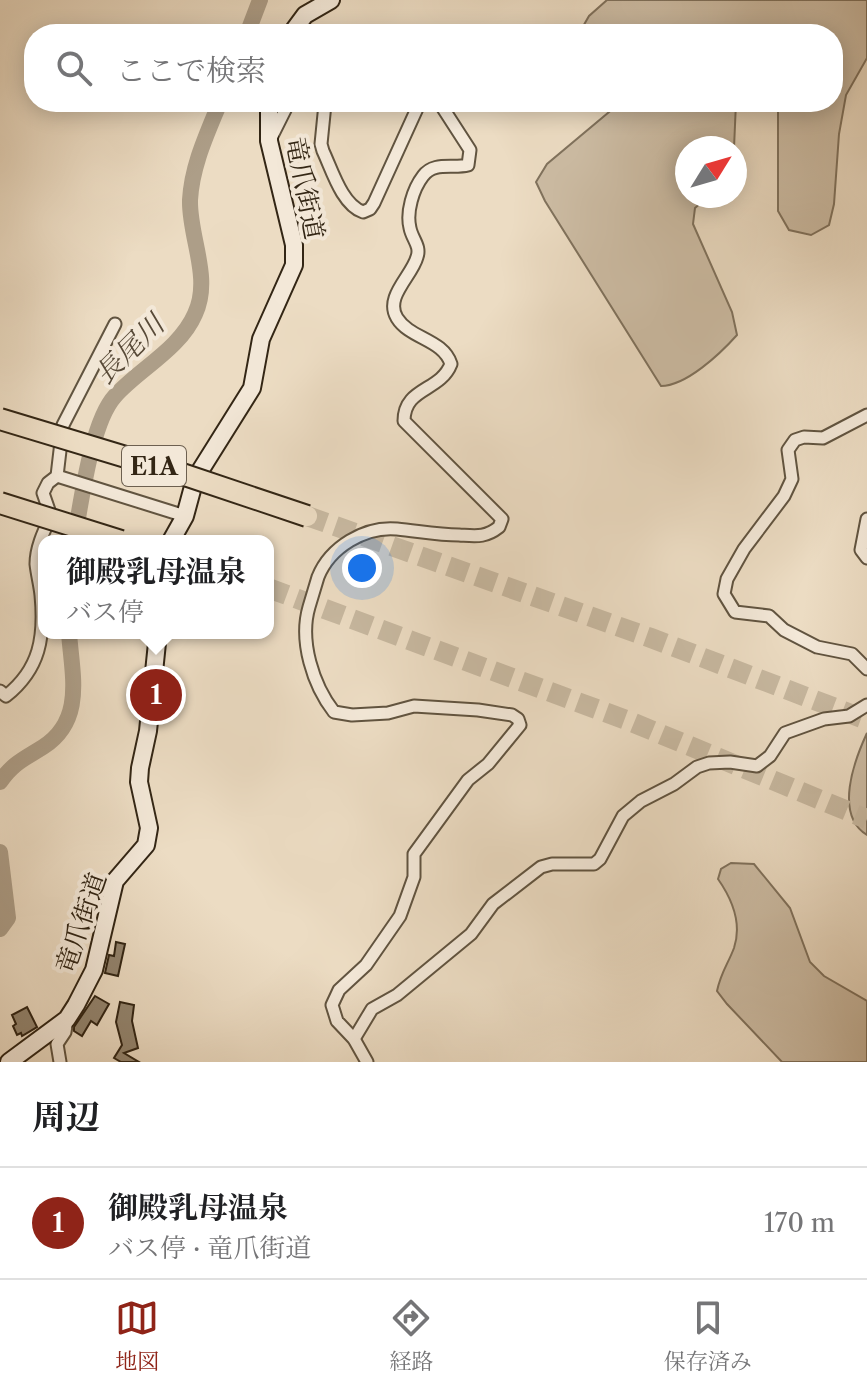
<!DOCTYPE html>
<html lang="ja">
<head>
<meta charset="utf-8">
<style>
  :root { --surface:#fff; --page:#f6f6f6; --text:#202124; --muted:#757577; --line:#e0e0e0; --accent:#8f2418 }
  body { margin:0; font-family:"Libre Caslon Text","Noto Serif JP",serif; background:var(--page); color:var(--text) }
  .compass { position:absolute; left:675px; top:136px; width:72px; height:72px; border-radius:50%; background:var(--surface); box-shadow:0 4px 20px #0003; rotate:53deg }
  .you { position:absolute; left:362px; top:568px; width:28px; height:28px; margin:-20px; border:6px solid #fff; border-radius:50%; background:#1a73e8; box-shadow:0 0 0 12px #1a73e833 }
  .badge { display:grid; place-items:center; width:52px; height:52px; border-radius:50%; background:var(--accent); color:#fff; font-size:26px; font-weight:700 }
  .pin { position:absolute; translate:-50% -50%; border:4px solid #fff; box-shadow:0 2px 8px #0006 }
  .popup { position:absolute; left:38px; top:535px; width:236px; height:104px; box-sizing:border-box; display:grid; place-content:center; border-radius:16px; background:var(--surface); filter:drop-shadow(0 2px 6px #0005); font-size:26px; white-space:nowrap; color:var(--muted) }
  .popup b { font-size:30px; color:var(--text) }
  .popup::after { content:''; position:absolute; left:50%; top:100%; margin-left:-16px; border:16px solid transparent; border-top-color:var(--surface) }
  .list { margin:0; padding:0; list-style:none }
  h2 { display:flex; justify-content:space-between; align-items:center; height:104px; margin:0; padding:0 32px; font-size:34px }
  h2 small { font-size:26px; font-weight:400; color:var(--muted) }
  .list li { display:grid; grid-template-columns:52px 1fr auto; gap:24px; align-items:center; box-sizing:border-box; height:112px; padding:0 32px; border-top:2px solid var(--line) }
  .list b { display:block; font-size:30px; white-space:nowrap }
  .list p { margin:0; font-size:26px; white-space:nowrap; color:var(--muted) }
  .list em { font-size:26px; font-style:normal; color:var(--muted) }
  .icon { flex:none; width:44px; height:44px; fill:none; stroke:currentColor; stroke-width:2; stroke-linecap:round; stroke-linejoin:round }
  .map { position:relative; flex:none; width:867px; height:1062px; overflow:hidden }
  .search { position:absolute; background:var(--surface); box-shadow:0 4px 20px #0003; left:24px; right:24px; top:24px; height:88px; display:flex; align-items:center; gap:20px; box-sizing:border-box; padding:0 28px; border-radius:32px; color:var(--muted); font-size:30px }
  .sheet { height:216px; background:var(--surface) }
  nav { display:flex; justify-content:space-around; align-items:center; box-sizing:border-box; height:112px; border-top:2px solid var(--line); background:var(--surface); font-size:22px; color:var(--muted) }
  nav a { display:grid; justify-items:center; gap:4px }
  nav .on { color:var(--accent) }
  .map>svg:first-child { display:block }
  .green { fill:#cdbda5; stroke:#80725d; stroke-width:2 }
  .lines { fill:none; stroke-linecap:round; stroke-linejoin:round }
  .river { stroke:#ad9e88; stroke-width:16 }
  .building { fill:#93856f; stroke:#332615; stroke-width:2 }
  .motorway-tunnel { stroke:#c7b8a0; stroke-width:20; stroke-dasharray:20 10; stroke-linecap:butt }
  .minor-casing { stroke:#615440; stroke-width:15 }
  .secondary-casing { stroke:#332615; stroke-width:20 }
  .minor { stroke:#f3e8d8; stroke-width:11 }
  .secondary { stroke:#f3e8d8; stroke-width:16 }
  .motorway-bridge-casing { stroke:#332615; stroke-width:24; stroke-linecap:butt }
  .motorway-bridge { stroke:#ecdcc3; stroke-width:20 }
  .labels { text-anchor:middle; dominant-baseline:central; stroke-width:8; stroke-linejoin:round; paint-order:stroke }
  .shield { fill:#f3e8d8; stroke:#6d6050; stroke-width:2 }
  .shield-label { font-size:24px; font-weight:bold; fill:#332615 }
  .street-label { font-size:26px; fill:#332615; stroke:#f3e8d8 }
  .water-label { font-size:28px; font-style:italic; fill:#584a38; stroke:#f3e8d8 }
</style>
</head>
<body>
<div class="map">
<svg width="867" height="1062" viewBox="0 0 867 1062">
  <rect width="100%" height="100%" fill="#ecdcc3"/>
  <filter id="stains"><feTurbulence type="fractalNoise" baseFrequency=".0025" numOctaves="4"/><feColorMatrix values="0 0 0 0 .2 0 0 0 0 .09 0 0 0 0 .02 0 0 0 .5 -.17"/></filter>
  <radialGradient id="worn" r=".72"><stop offset=".6" stop-color="#630" stop-opacity="0"/><stop offset="1" stop-color="#630" stop-opacity=".3"/></radialGradient>
  <g class="green">
    <path d="M 607,0 L 867,0 L 867,58 L 846,95 L 839,134 L 834,204 L 829,225 L 811,235 L 789,230 L 778,211 L 778,102 L 833,102 L 833,34 L 584,34 L 581,30 L 589,16 Z"/>
    <path d="M 621,102 L 736,102 L 734,148 L 687,148 L 687,196 L 709,196 L 695,208 L 693,224 L 732,312 L 737,335 C 720,354 686,386 661,386 L 545,201 L 536,182 L 547,164 Z"/>
    <path d="M 867,733 L 867,835 C 834,815 854,761 867,733 Z"/>
    <path d="M 731,863 L 754,864 L 790,908 L 810,962 L 824,976 L 867,1001 L 867,1062 L 782,1062 L 727,1004 L 717,991 C 721,972 728,964 734,948 C 742,924 732,899 718,879 L 721,869 Z"/>
  </g>
  <g class="lines">
    <g class="river">
      <path d="M 247,34 L 260,0"/>
      <path d="M 74,541 C 81,504 91,422 115,396 C 139,369 180,349 195,314 C 212,278 189,237 190,200 C 192,165 207,134 220,102"/>
      <path d="M 0,782 C 13,763 24,759 43,747 C 85,720 72,675 69,633"/>
      <path d="M 0,852 L 8,918 L 0,929"/>
    </g>
  </g>
  <g class="building">
    <path d="M 116,942 L 125,944 L 118,976 L 105,973 L 109,955 L 114,956 Z"/>
    <path d="M 95,996 L 109,1004 L 97,1025 L 91,1021 L 82,1036 L 74,1031 L 74,1027 Z"/>
    <path d="M 120,1002 L 134,1005 L 132,1021 L 138,1048 L 124,1053 L 139,1062 L 121,1062 L 114,1058 L 122,1045 L 116,1022 Z"/>
    <path d="M 27,1007 L 37,1027 L 22,1036 L 21,1033 L 17,1035 L 13,1026 L 16,1024 L 12,1015 Z"/>
  </g>
  <g class="lines">
    <g class="motorway-tunnel">
      <path d="M 307,516 L 651,638 L 867,720"/>
      <path d="M 268,588 L 629,721 L 867,819"/>
    </g>
    <g class="minor-casing">
      <g id="minor">
        <path d="M 323,102 L 325,104 L 321,144 L 323,151 C 332,170 342,205 363,212 L 370,209 L 374,203 L 420,102"/>
        <path d="M 270,140 L 289,102"/>
        <path d="M 867,415 L 823,438 L 804,437 L 795,440 L 788,450 L 792,479 L 784,496 L 744,549 L 727,579 L 724,594 L 735,612 L 769,616 L 784,630 L 817,647 L 852,654 L 867,669"/>
        <path d="M 57,476 L 185,516"/>
        <path d="M 867,519 L 861,550 L 867,558"/>
        <path d="M 0,691 L 6,696 C 40,669 45,637 41,595 C 40,585 37,574 36,564 C 36,547 44,531 51,516 L 43,493 L 48,483 L 57,476 L 63,425 L 115,324"/>
        <path d="M 354,1039 L 372,1009 L 397,995 L 471,934 L 493,904 L 541,867 L 552,864 L 594,864 L 600,859 L 623,816 L 641,801 L 674,784 L 697,767 L 709,763 L 730,762 L 757,766 L 770,756 L 785,733 L 824,719 L 849,716 L 867,705"/>
        <path d="M 60,1062 L 57,1044 L 65,1032 L 67,1019"/>
        <path d="M 367,1062 L 354,1039 L 337,1021 L 332,1005 L 339,990 L 366,965 L 400,916 L 414,877 L 414,854 L 468,780 L 488,764 L 520,725 L 518,719 L 512,715 L 478,710 L 414,706 L 388,713 L 352,715 L 334,712 C 313,685 299,641 309,607 C 312,597 315,587 318,577 C 330,547 365,526 397,529 C 418,531 438,535 459,535 C 476,536 485,538 499,527 L 502,519 L 404,421 C 404,387 440,392 451,364 C 443,339 410,339 397,318 C 384,297 412,276 417,257 C 421,246 412,239 410,228 C 406,212 413,189 423,176 C 434,161 453,169 468,165 L 470,150 L 439,102"/>
      </g>
    </g>
    <g class="secondary-casing">
      <g id="secondary">
        <path d="M 291,34 L 305,15 L 331,0"/>
        <path d="M 171,541 L 185,516 L 195,479 L 252,388 L 261,339 L 294,265 L 294,245 L 269,141 L 269,102"/>
        <path d="M 9,1062 L 67,1019 L 76,1005 L 94,970 L 115,881 L 146,845 L 149,828 L 139,782 L 140,768 L 148,731 L 158,633"/>
      </g>
    </g>
    <use href="#minor" class="minor"/>
    <use href="#secondary" class="secondary"/>
    <g class="motorway-bridge-casing">
      <g id="motorway-bridge">
        <path d="M 0,419 L 182,474 L 307,516"/>
        <path d="M 0,503 L 121,541"/>
      </g>
    </g>
    <use href="#motorway-bridge" class="motorway-bridge"/>
  </g>
  <g class="labels">
    <rect class="shield" x="122" y="446" width="64" height="40" rx="6"/>
    <g class="shield-label">
      <text x="154" y="466">E1A</text>
    </g>
    <g class="street-label">
      <text transform="translate(305 188) rotate(79)">竜爪街道</text>
      <text transform="translate(81 923) rotate(-71)">竜爪街道</text>
    </g>
    <g class="water-label">
      <text transform="translate(129 349) rotate(-45)">長尾川</text>
    </g>
  </g>
  <rect width="100%" height="100%" filter="url(#stains)"/>
  <rect width="100%" height="100%" fill="url(#worn)"/>
</svg>
<svg class="compass" viewBox="-18 -18 36 36"><path d="M0-13l5 13h-10z" fill="#e53935"/><path d="M0 13l5-13h-10z" fill="#757577"/></svg>
<div class="you"></div>
<div class="pin badge" style="left:156px;top:695px">1</div>
<div class="popup"><b>御殿乳母温泉</b>バス停</div>
<div class="search"><svg class="icon" aria-label="search" viewBox="0 0 24 24"><circle cx="10" cy="10" r="6"/><path d="M15 15l6 6"/></svg>ここで検索</div>
</div>
<section class="sheet">
<h2>周辺<small></small></h2>
<ul class="list">
<li><span class="badge">1</span><div><b>御殿乳母温泉</b><p>バス停 · 竜爪街道</p></div><em>170 m</em></li>
</ul>
</section>
<nav>
<a class="on"><svg class="icon" aria-label="map" viewBox="0 0 24 24"><path d="M3 6l6-2 6 2 6-2v14l-6 2-6-2-6 2zM9 4v14M15 6v14"/></svg>地図</a>
<a><svg class="icon" aria-label="directions" viewBox="0 0 24 24"><path d="M12 3l9 9-9 9-9-9zM9 14v-3h6M13 9l2 2-2 2"/></svg>経路</a>
<a><svg class="icon" aria-label="saved" viewBox="0 0 24 24"><path d="M7 4h10v16l-5-4-5 4z"/></svg>保存済み</a>
</nav>
</body>
</html>
